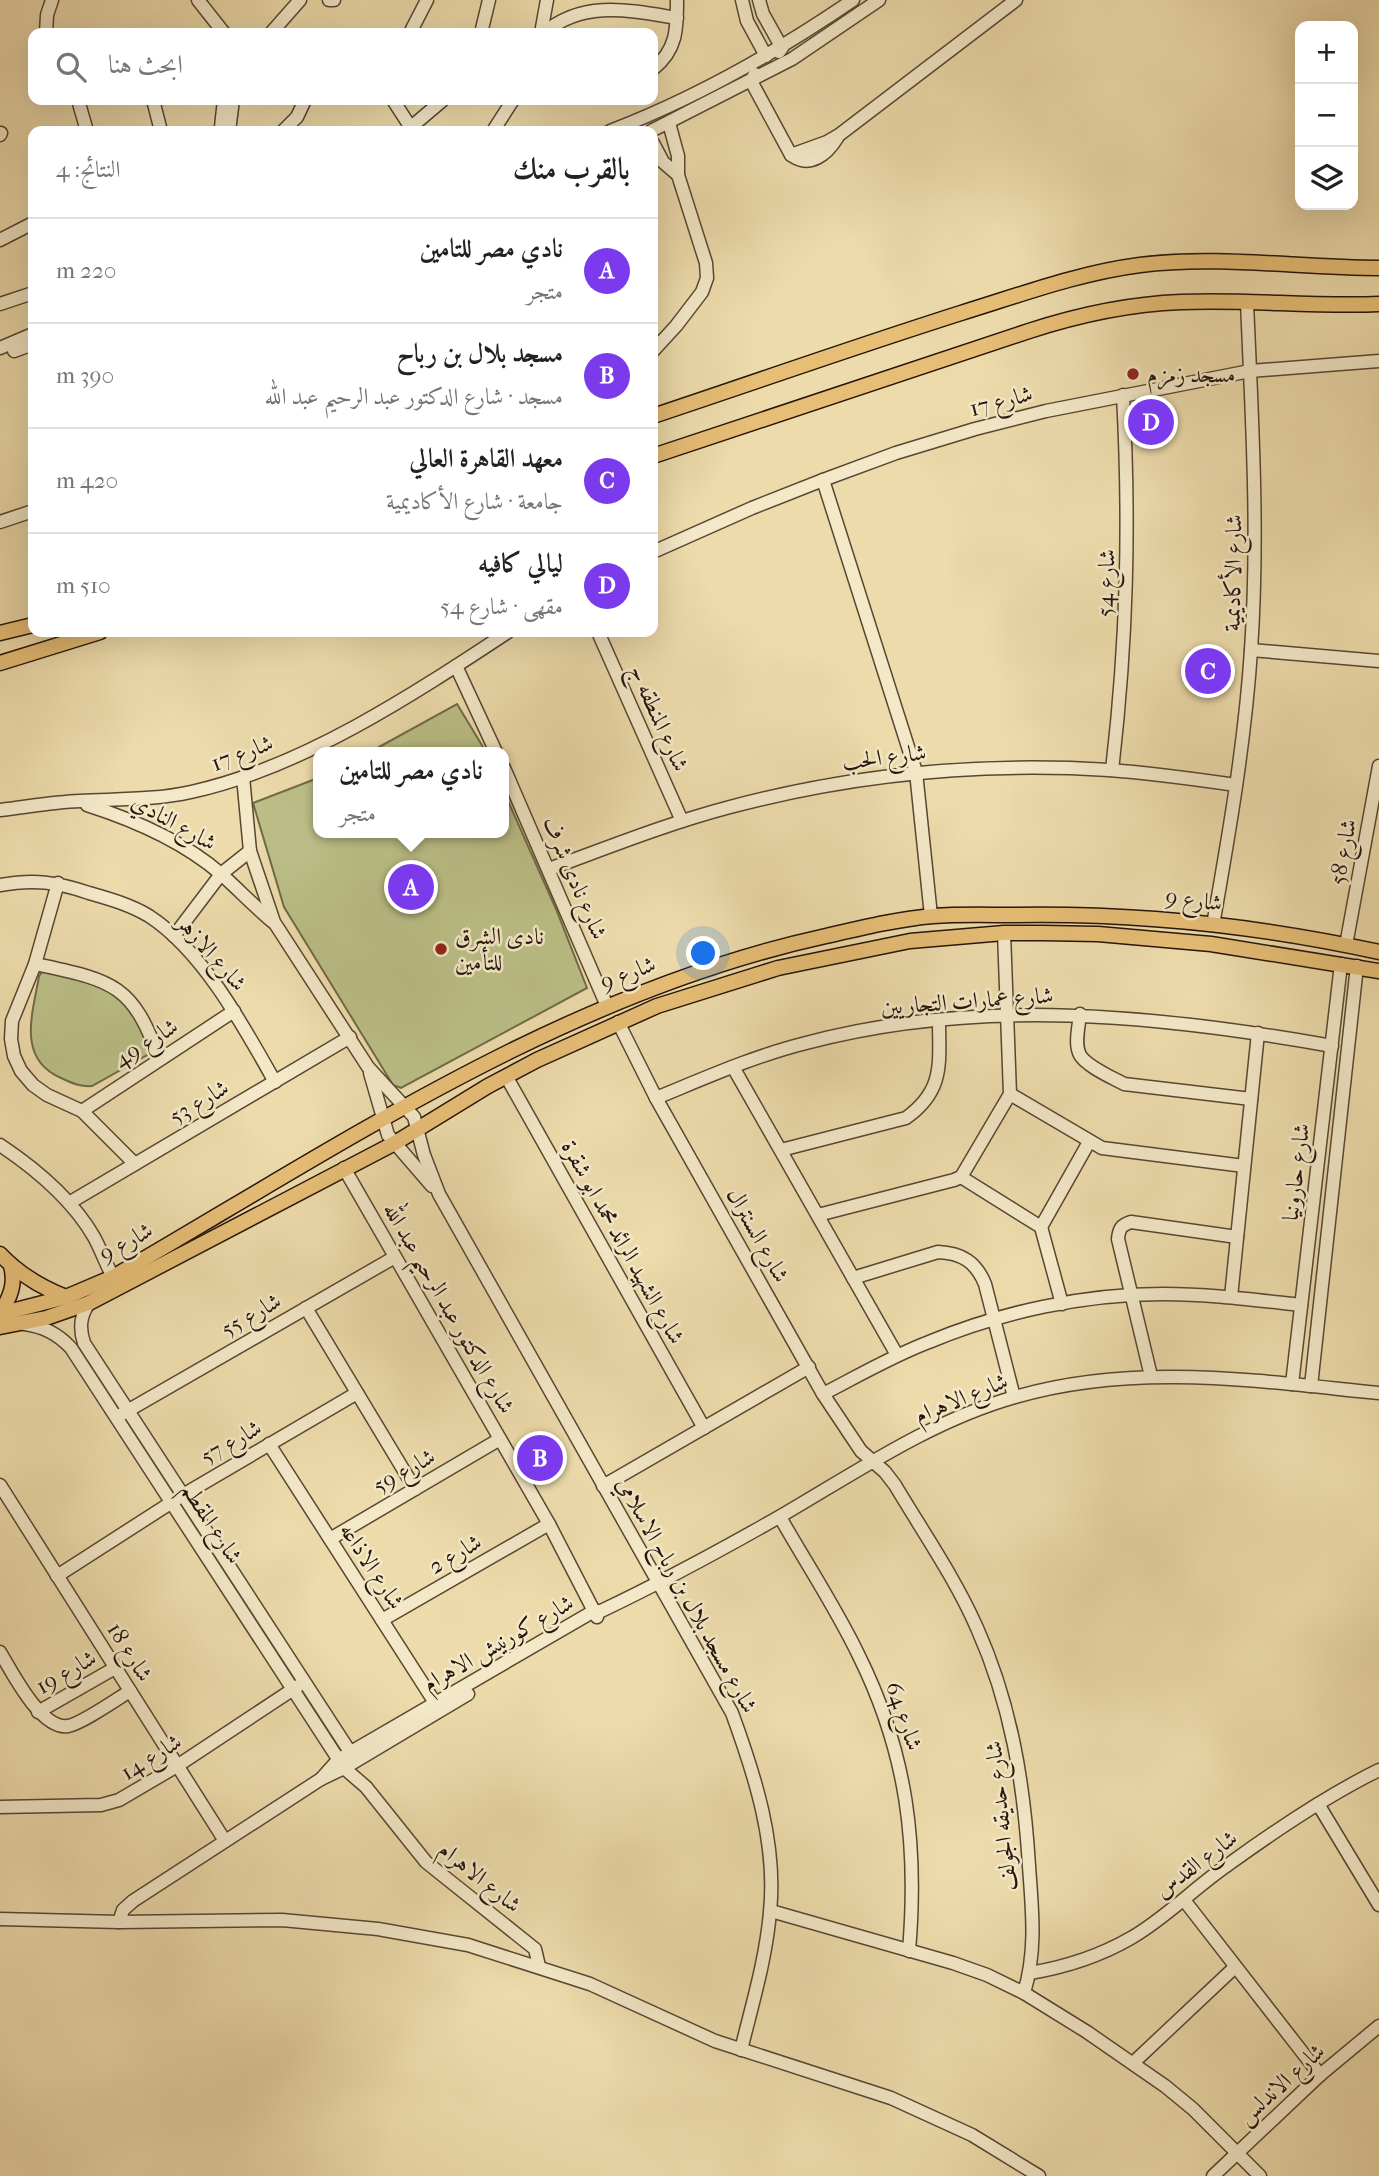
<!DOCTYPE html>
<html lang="ar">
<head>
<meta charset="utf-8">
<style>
  :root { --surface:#fff; --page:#f6f6f6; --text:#222; --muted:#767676; --line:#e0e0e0; --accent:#7c3aed }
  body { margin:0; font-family:"IM FELL French Canon",Amiri,serif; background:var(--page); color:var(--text); direction:rtl }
  .controls { position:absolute; right:21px; top:21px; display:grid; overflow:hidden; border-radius:14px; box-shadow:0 7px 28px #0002 }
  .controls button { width:63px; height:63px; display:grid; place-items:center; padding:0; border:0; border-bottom:2px solid var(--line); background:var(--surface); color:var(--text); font:35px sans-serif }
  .you { position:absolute; left:704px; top:954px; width:24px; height:24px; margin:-18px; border:5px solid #fff; border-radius:50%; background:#1a73e8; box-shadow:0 0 0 10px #1a73e833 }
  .badge { display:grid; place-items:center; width:46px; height:46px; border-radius:50%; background:var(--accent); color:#fff; font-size:23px; font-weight:700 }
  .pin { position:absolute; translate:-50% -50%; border:4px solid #fff; box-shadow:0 2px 7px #0006 }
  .popup { position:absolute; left:313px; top:747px; width:196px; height:91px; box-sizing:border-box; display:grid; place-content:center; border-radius:14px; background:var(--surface); filter:drop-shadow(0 2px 5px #0005); font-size:23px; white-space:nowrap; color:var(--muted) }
  .popup b { font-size:26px; color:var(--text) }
  .popup::after { content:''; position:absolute; left:50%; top:100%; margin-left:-14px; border:14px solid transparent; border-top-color:var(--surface) }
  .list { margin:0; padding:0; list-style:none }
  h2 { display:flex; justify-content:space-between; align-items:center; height:91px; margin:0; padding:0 28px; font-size:30px }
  h2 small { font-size:23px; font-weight:400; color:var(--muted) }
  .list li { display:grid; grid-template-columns:46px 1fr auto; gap:21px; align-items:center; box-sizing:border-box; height:105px; padding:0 28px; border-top:2px solid var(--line) }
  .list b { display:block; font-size:26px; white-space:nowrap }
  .list p { margin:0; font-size:23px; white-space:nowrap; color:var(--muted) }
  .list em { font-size:23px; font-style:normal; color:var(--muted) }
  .icon { flex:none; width:38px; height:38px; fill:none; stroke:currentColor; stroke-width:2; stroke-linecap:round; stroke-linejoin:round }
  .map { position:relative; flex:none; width:1379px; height:2176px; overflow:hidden; direction:ltr }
  .search { position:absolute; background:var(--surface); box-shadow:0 7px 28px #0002; left:28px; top:28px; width:630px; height:77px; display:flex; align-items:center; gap:18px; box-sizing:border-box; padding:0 24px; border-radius:14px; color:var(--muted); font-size:26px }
  .panel { position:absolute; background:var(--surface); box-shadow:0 7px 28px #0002; left:28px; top:126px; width:630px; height:511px; border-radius:14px; direction:rtl }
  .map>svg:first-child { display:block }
  .green { fill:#bbbf87; stroke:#706a48; stroke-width:2 }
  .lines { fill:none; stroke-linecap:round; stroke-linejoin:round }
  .minor-casing { stroke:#584632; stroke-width:15 }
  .major-casing { stroke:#26140a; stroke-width:17 }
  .minor { stroke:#f3e8c8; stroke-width:12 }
  .major { stroke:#e6be76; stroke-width:14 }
  .poi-dot { fill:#8f2418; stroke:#f3e8c8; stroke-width:2.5 }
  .labels { text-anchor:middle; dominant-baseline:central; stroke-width:5; stroke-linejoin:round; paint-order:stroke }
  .poi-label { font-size:23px; fill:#26140a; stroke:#f3e8c8; text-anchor:start }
  .street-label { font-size:23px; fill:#26140a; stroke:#f3e8c8 }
</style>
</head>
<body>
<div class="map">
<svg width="1379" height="2176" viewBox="0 0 1379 2176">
  <rect width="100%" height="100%" fill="#eddbab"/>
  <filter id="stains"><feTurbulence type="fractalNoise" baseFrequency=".00286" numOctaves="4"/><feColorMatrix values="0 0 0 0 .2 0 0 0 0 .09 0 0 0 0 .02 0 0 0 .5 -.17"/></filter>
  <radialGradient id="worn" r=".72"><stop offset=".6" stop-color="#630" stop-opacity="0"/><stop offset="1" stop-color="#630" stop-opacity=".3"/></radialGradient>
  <g class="green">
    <path d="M 457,704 L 486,752 L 370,752 Z"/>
    <path d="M 318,778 L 318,833 L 504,833 L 504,792 L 556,909 L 587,988 L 401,1088 L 393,1085 L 284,907 L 253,803 Z"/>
    <path d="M 44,969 L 75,969 L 131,1003 L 156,1050 L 92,1086 C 80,1087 72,1083 61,1078 C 16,1058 33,1013 39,976 Z"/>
  </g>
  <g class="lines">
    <g class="minor-casing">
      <g id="minor">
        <path d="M 198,0 L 224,33"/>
        <path d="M 329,0 L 334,0"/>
        <path d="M 742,0 L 747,21 L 766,56"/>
        <path d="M 759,0 L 763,14 L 782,48 L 779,52"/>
        <path d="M 46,33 L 47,15 L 52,0"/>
        <path d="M 271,33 L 300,0"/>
        <path d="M 410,33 L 427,0"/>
        <path d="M 481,33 L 489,0"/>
        <path d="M 541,33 L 547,0"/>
        <path d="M 544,33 C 583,0 628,10 677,18"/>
        <path d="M 653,69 C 677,50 677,29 677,0"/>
        <path d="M 755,74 L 751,81 L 791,155 C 810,169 827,154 837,138"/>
        <path d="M 78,100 L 87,131"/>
        <path d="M 153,100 L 161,131"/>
        <path d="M 393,100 L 413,131"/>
        <path d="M 221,127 L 224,100"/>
        <path d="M 410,128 L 443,100"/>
        <path d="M 229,131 L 233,100"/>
        <path d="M 283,131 L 297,117 L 305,100"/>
        <path d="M 493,131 L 513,100"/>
        <path d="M 610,131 C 696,98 777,52 853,0"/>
        <path d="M 651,131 L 792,59 L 879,0"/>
        <path d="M 0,135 L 1,133"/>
        <path d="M 653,143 L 663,162 L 678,175"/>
        <path d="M 791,155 L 827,142 L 839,135 L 1016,0"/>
        <path d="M 0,240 L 33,223"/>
        <path d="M 0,304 L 33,293"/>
        <path d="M 0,348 L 33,334"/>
        <path d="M 14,351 L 33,344"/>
        <path d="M 653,351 L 676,326 L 702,292 L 707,278 L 706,263 L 678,175 L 678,156 L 669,123"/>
        <path d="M 823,480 L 916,772 L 931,916"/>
        <path d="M 0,522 L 33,511"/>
        <path d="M 653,552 L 752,508 L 823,480 L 896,453 L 975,429 L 1046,411 L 1250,371 L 1379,361"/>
        <path d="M 598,632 L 682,821"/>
        <path d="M 1251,650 L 1379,661"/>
        <path d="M 456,666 L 496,752"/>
        <path d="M 504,768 L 607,1006"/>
        <path d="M 1112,770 C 1127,642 1130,525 1123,395"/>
        <path d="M 243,777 L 250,851 L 274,922 L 368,1067 L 414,1117 L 424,1155 L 439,1194 L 732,1713 C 755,1776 777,1844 770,1912 C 766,1959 752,2005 741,2050"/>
        <path d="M 87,805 C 134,820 183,841 221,874 C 239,890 255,907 273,922"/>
        <path d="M 0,810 C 26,807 53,802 80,801 C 117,799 155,800 191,792 C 302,768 414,694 508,632"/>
        <path d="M 549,869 C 609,847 669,823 730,807 C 854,774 981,762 1109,770 C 1152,773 1194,779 1236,785"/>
        <path d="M 58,883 L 35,964 L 12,1021 L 11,1039 L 14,1056 L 21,1071 L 33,1085 L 47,1095 L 82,1111 L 135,1164"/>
        <path d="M 0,885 C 34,879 57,882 89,893 C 110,899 131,905 149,916 C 203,951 244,1027 275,1082"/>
        <path d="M 1213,925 C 1229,834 1245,742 1251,650 C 1259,534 1252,419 1247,303"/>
        <path d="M 174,936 L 221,874 L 250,851"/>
        <path d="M 1346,945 L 1379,766"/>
        <path d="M 35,964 C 109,980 133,982 159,1059"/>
        <path d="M 1080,1014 C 1079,1026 1074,1044 1080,1055 C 1086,1066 1113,1078 1124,1084 L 1251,1099"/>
        <path d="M 618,1022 L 656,1098 L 823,1394 L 861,1451 L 885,1472 L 895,1485 C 923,1532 955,1578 977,1628 C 1011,1704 1024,1783 1029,1866 C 1032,1909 1037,1950 1024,1993"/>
        <path d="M 733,1067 L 897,1355"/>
        <path d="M 370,1073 L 388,1135 L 432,1186"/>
        <path d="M 506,1076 L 704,1428"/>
        <path d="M 1010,1094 L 1102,1148 L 1244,1166"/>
        <path d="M 656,1098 C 705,1078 754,1056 806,1043 C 979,997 1158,1015 1332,1046"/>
        <path d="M 82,1111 L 234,1011"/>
        <path d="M 0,1145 C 36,1169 72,1199 94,1237 C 101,1250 106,1264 113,1277"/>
        <path d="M 781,1150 L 906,1118 C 945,1090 939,1063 939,1020"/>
        <path d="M 344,1168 L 549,1524 L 597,1617"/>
        <path d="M 961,1177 L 1041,1227 L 1062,1304"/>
        <path d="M 69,1203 L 350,1037"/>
        <path d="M 818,1215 L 954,1180 L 961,1177 L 964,1172 L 1010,1094 L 1004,933"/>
        <path d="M 1041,1227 L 1089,1142"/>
        <path d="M 853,1278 L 938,1252 C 962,1253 976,1262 985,1284 L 1014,1397"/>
        <path d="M 1231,1297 L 1258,1033"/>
        <path d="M 89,1303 C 80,1316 79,1328 84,1343 L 354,1758"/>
        <path d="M 306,1308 L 415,1489"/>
        <path d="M 24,1324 C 43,1326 58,1334 71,1348 L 344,1768 L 366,1787 L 426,1862 L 535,1949 L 539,1966"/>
        <path d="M 1151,1376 L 1118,1239 C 1119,1229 1121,1225 1131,1222 L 1237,1237"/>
        <path d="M 1292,1384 L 1341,964"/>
        <path d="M 1311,1386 L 1357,966"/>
        <path d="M 823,1394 C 858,1376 892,1356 929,1342 C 1001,1312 1084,1294 1163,1294 C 1209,1294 1255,1300 1301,1305"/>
        <path d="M 122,1414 L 395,1257"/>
        <path d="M 269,1444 L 439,1709"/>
        <path d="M 0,1485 L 225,1841"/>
        <path d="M 603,1486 L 809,1367"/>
        <path d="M 780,1517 C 806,1563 836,1608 859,1656 C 907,1753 918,1844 909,1951"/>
        <path d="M 330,1539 L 500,1439"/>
        <path d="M 57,1576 L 183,1495 L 357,1393"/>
        <path d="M 382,1620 L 549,1524"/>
        <path d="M 0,1652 C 12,1672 41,1730 68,1726 C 81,1724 117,1699 130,1691"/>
        <path d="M 38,1712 L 115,1668"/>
        <path d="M 321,1779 L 338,1760 L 351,1752 L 594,1611 L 601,1611 C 662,1582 721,1550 779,1517 C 855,1473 930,1421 1015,1397 C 1135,1362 1257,1381 1379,1393"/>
        <path d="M 1318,1804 L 1379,1905"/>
        <path d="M 0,1807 L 101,1805 L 119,1800 L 177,1766 L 298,1686"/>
        <path d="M 1184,1900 L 1320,2075"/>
        <path d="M 771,1911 L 953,1963 L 987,1975 L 1024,1993 L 1087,2032 L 1165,2086 L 1193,2109 L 1260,2176"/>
        <path d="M 0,1919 L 119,1922 L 282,1920 L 378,1929 L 468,1945 L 590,1984 L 715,2041 L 891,2098 L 972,2135 L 1039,2176"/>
        <path d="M 119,1922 L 123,1910 L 133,1901 L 321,1779 L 344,1768 L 468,1694"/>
        <path d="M 1030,1973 C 1066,1967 1098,1957 1131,1938 C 1166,1918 1195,1887 1229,1864 C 1276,1830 1326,1796 1379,1770"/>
        <path d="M 1133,2063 L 1234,1968"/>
        <path d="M 1213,2176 L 1320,2075 L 1379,2026"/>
      </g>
    </g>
    <g class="major-casing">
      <g id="major">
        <path d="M 653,416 C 755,382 857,346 961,313 C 1020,295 1078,273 1140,265 C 1219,255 1299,268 1379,268"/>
        <path d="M 653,456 L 1029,331 C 1078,315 1129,304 1181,302 C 1247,299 1313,307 1379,304"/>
        <path d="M 0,633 L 33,625"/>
        <path d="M 0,663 L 100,632"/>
        <path d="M 0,1254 C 19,1274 40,1287 66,1297"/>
        <path d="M 0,1313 C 10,1298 16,1284 11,1266"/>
        <path d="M 0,1314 L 66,1297 L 113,1277 C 341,1145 565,993 826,936 C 861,928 898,919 933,916 C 960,914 988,915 1015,915 C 1137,913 1260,926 1379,952"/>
        <path d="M 0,1327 L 46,1318 L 89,1303 L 395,1143 L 488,1086 L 537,1060 L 657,1006 L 778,968 L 910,941 L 1004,933 L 1043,933 L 1098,934 L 1211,944 L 1379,971"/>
      </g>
    </g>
    <use href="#minor" class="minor"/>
    <use href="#major" class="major"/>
  </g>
  <g class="poi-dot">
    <circle cx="1133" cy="374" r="7"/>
    <circle cx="441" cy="949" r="7"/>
  </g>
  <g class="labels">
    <g class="poi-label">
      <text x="1147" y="374">مسجد زمزم</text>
      <text x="455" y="936">نادى الشرق<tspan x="455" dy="26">للتأمين</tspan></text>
    </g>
    <g class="street-label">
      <text transform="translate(1001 401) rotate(-15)">شارع 17</text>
      <text transform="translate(1233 573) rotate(-89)">شارع الأكاديمية</text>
      <text transform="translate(1106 583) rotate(-88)">شارع 54</text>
      <text transform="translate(659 718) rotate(66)">شارع المنطقه ج</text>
      <text transform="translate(242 753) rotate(-21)">شارع 17</text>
      <text transform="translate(884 757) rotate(-7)">شارع الحب</text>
      <text transform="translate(174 822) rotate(29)">شارع النادي</text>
      <text transform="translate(1343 852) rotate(-80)">شارع 58</text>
      <text transform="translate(575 878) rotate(67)">شارع نادى شرف</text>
      <text transform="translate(1194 900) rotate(7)">شارع 9</text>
      <text transform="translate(212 953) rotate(49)">شارع الازهر</text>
      <text transform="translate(628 973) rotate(-21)">شارع 9</text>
      <text transform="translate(967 1001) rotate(-4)">شارع عمارات التجاريين</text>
      <text transform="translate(146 1043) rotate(-33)">شارع 49</text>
      <text transform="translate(199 1102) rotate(-31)">شارع 53</text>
      <text transform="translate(1296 1172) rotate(-83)">شارع حارونيا</text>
      <text transform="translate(758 1235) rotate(61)">شارع السنترال</text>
      <text transform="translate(126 1242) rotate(-29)">شارع 9</text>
      <text transform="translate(623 1242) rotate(61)">شارع الشهيد الرائد محمد ابو شقرة</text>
      <text transform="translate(449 1308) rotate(60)">شارع الدكتور عبد الرحيم عبد الله</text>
      <text transform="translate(251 1315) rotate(-30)">شارع 55</text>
      <text transform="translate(961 1398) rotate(-22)">شارع الاهرام</text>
      <text transform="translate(231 1442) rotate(-30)">شارع 57</text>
      <text transform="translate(404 1471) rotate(-30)">شارع 59</text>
      <text transform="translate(212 1523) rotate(57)">شارع المقطم</text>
      <text transform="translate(455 1554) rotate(-30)">شارع 2</text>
      <text transform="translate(372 1566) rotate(57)">شارع الاذاعه</text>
      <text transform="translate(687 1595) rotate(61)">شارع مسجد بلال بن رباح الاسلامي</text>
      <text transform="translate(498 1643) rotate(-30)">شارع كورنيش الاهرام</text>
      <text transform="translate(130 1652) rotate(58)">شارع 18</text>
      <text transform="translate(66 1672) rotate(-30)">شارع 19</text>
      <text transform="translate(904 1716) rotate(71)">شارع 64</text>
      <text transform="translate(151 1757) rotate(-32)">شارع 14</text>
      <text transform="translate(1001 1816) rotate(-96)">شارع حديقه الجولف</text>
      <text transform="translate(1196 1864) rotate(-37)">شارع القدس</text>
      <text transform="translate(480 1877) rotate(39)">شارع الاهرام</text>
      <text transform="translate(1281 2084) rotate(-42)">شارع الاندلس</text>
    </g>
  </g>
  <rect width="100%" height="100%" filter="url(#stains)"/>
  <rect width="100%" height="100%" fill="url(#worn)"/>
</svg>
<div class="controls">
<button>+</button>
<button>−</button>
<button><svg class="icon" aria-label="layers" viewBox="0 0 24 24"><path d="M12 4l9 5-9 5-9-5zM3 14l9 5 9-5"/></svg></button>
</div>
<div class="you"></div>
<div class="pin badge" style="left:411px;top:887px">A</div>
<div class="popup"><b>نادي مصر للتامين</b>متجر</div>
<div class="pin badge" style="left:540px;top:1458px">B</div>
<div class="pin badge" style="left:1208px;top:671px">C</div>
<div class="pin badge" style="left:1151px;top:422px">D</div>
<div class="search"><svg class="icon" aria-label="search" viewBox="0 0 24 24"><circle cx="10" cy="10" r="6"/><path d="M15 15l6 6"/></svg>ابحث هنا</div>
<section class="panel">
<h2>بالقرب منك<small>النتائج: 4</small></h2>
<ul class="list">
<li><span class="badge">A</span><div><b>نادي مصر للتامين</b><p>متجر</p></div><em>220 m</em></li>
<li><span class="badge">B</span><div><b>مسجد بلال بن رباح</b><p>مسجد · شارع الدكتور عبد الرحيم عبد الله</p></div><em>390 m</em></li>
<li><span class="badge">C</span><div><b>معهد القاهرة العالي</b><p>جامعة · شارع الأكاديمية</p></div><em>420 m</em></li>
<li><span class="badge">D</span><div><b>ليالي كافيه</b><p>مقهى · شارع 54</p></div><em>510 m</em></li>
</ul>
</section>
</div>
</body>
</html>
